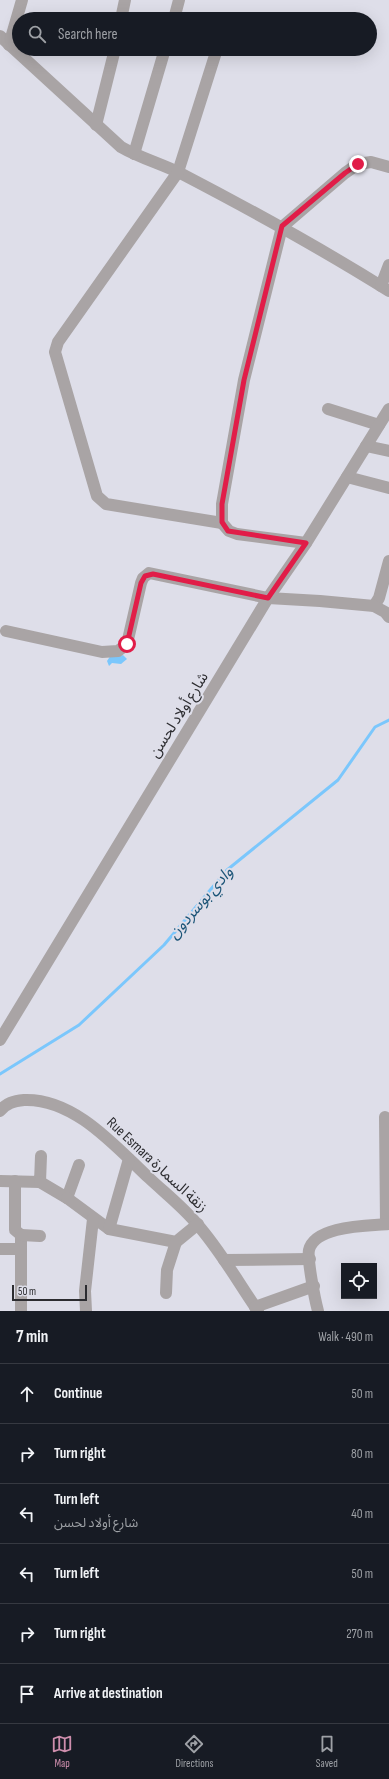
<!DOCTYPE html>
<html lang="en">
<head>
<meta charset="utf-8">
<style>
  :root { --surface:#171b24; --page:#20242c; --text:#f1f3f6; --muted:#9ea1a6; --line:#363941; --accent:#ce8ead }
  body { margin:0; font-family:"Sofia Sans Condensed","Noto Sans Arabic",sans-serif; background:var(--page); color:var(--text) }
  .controls { position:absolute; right:12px; bottom:12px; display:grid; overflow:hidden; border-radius:0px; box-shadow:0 4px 16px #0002 }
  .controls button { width:36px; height:36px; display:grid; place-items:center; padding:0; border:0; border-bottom:1px solid var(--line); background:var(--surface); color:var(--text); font:20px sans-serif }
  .scale { position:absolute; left:12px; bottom:10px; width:75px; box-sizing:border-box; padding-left:4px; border:2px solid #2c2c30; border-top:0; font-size:11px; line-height:14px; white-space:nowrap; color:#2c2c30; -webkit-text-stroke:3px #dedee9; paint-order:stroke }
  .stop { position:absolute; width:12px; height:12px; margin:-9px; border:3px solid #e11d48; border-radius:50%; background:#fff }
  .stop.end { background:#e11d48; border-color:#fff; box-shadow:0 1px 4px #0008 }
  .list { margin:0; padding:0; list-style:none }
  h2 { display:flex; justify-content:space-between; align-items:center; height:52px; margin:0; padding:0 16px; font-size:17px }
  h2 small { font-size:13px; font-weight:400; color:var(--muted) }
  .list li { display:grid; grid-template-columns:26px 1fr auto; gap:12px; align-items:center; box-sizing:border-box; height:60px; padding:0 16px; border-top:1px solid var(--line) }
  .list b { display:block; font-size:15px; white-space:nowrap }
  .list p { margin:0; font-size:13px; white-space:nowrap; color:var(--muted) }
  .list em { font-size:13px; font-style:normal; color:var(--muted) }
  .icon { flex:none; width:22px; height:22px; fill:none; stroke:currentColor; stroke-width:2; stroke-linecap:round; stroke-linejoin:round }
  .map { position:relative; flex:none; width:389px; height:1311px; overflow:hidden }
  .search { position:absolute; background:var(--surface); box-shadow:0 4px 16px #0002; left:12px; right:12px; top:12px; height:44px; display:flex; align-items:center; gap:10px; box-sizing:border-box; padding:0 14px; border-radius:22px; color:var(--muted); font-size:15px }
  .sheet { height:412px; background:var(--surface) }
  nav { display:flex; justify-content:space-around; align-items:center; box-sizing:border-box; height:56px; border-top:1px solid var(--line); background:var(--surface); font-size:11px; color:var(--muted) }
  nav a { display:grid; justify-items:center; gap:2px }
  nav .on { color:var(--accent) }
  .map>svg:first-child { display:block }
  .water { fill:#7bc7fc }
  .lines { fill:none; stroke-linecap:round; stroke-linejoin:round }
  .stream { stroke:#7bc7fc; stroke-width:3 }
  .minor { stroke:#a9a4a5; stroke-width:12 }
  .route { stroke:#e11d48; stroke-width:5 }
  .labels { text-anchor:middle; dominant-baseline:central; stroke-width:4; stroke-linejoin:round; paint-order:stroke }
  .street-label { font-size:15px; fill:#2c2c30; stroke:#dedee9 }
  .water-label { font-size:16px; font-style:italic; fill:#1b5477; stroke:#dedee9 }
</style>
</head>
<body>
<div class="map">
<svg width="389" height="1311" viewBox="0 0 389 1311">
  <rect width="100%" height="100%" fill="#dedee9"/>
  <path class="water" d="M 111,655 L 117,657 L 123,655 L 127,659 L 121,664 L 112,663 L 109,666 L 107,661 Z"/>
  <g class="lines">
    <path class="stream" d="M 0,1074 L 79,1025 L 164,945 L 227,870 L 338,780 L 375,727 L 389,720"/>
    <g class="minor">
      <path d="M 121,19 L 125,0"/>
      <path d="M 174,19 L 179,0"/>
      <path d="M 0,36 L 121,147 C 140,158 162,164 182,174 C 253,211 322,249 389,291"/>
      <path d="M 9,45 L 22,0"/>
      <path d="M 217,49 L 178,172 L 58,342 L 55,352 L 97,496 L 106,504 L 222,523"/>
      <path d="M 96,125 L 115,49"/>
      <path d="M 134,154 L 165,49"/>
      <path d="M 381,286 L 389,265"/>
      <path d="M 328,409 L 379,425"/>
      <path d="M 366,446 L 389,451"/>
      <path d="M 347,477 L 389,488"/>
      <path d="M 306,543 L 237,534 L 229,531 L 222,523 L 222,504 L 244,380 L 282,227 L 345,173 L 358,164 L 371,162 L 389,167"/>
      <path d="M 374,606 L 379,598 L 389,561"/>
      <path d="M 6,631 L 102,652 L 118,651 L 127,644 L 141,583 L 143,578 L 149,573 L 268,598 L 320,601 L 374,606 L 385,612 L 389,617"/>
      <path d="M 0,1040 L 268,598 L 306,543 L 389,409"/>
      <path d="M 0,1111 C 6,1103 14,1101 24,1100 C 74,1098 115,1146 149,1178 C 165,1193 183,1207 197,1224 C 220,1250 238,1282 258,1311"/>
      <path d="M 385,1117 L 386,1224"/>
      <path d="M 0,1181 L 40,1182 L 41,1156"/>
      <path d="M 15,1181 L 15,1230 L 21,1235 L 21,1311"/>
      <path d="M 40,1182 L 67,1198 L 79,1165"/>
      <path d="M 67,1198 L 109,1229 L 176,1242 L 198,1224"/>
      <path d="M 109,1229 L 129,1159"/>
      <path d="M 21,1235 L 40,1236"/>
      <path d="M 0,1249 L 21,1249"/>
      <path d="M 224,1260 L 310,1259"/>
      <path d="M 166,1293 L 167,1270 L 176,1242"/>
      <path d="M 255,1307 L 314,1286"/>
      <path d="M 86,1311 L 85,1291 L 93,1219"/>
      <path d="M 318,1311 C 315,1300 307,1259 309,1250 C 315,1225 369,1226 389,1224"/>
    </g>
  </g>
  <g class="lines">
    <path class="route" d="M 127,644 L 141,583 L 145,576 L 153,574 L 268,598 L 306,543 L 228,531 L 222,522 L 222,504 L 244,380 L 282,226 L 345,173 L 358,164"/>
  </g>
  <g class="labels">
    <g class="street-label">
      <text transform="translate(179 715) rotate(-58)">شارع أولاد لحسن</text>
      <text transform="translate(157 1165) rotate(43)">Rue Esmara زنقة السمارة</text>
    </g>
    <g class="water-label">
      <text transform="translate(201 903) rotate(-49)">وادي بوسردون</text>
    </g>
  </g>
</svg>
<div class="controls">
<button><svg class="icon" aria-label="locate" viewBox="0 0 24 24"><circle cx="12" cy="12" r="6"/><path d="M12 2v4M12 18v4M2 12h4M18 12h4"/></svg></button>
</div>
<div class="scale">50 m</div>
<div class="stop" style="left:127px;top:644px"></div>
<div class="stop end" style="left:358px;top:164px"></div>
<div class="search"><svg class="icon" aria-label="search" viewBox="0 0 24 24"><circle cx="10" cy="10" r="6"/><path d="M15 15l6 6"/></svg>Search here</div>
</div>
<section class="sheet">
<h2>7 min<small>Walk · 490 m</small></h2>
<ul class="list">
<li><svg class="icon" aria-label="ahead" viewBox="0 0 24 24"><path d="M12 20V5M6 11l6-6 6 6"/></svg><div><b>Continue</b></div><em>50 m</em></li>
<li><svg class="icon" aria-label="right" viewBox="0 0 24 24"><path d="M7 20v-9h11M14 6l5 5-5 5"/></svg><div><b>Turn right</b></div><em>80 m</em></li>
<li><svg class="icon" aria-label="left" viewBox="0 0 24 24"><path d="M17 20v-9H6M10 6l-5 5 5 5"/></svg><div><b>Turn left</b><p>شارع أولاد لحسن</p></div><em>40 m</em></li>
<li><svg class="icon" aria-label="left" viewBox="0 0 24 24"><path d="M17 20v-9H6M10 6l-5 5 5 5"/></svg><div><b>Turn left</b></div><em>50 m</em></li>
<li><svg class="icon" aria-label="right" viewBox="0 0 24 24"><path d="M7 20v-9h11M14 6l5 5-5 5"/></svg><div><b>Turn right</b></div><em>270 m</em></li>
<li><svg class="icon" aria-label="arrive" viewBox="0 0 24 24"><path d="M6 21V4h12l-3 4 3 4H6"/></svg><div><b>Arrive at destination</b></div></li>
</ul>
</section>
<nav>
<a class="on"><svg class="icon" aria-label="map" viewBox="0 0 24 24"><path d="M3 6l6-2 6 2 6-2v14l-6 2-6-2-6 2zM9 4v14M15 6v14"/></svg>Map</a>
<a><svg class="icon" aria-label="directions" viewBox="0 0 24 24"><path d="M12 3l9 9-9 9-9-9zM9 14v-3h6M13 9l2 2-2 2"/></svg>Directions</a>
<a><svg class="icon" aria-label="saved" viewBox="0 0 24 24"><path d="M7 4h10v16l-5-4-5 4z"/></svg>Saved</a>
</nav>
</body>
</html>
